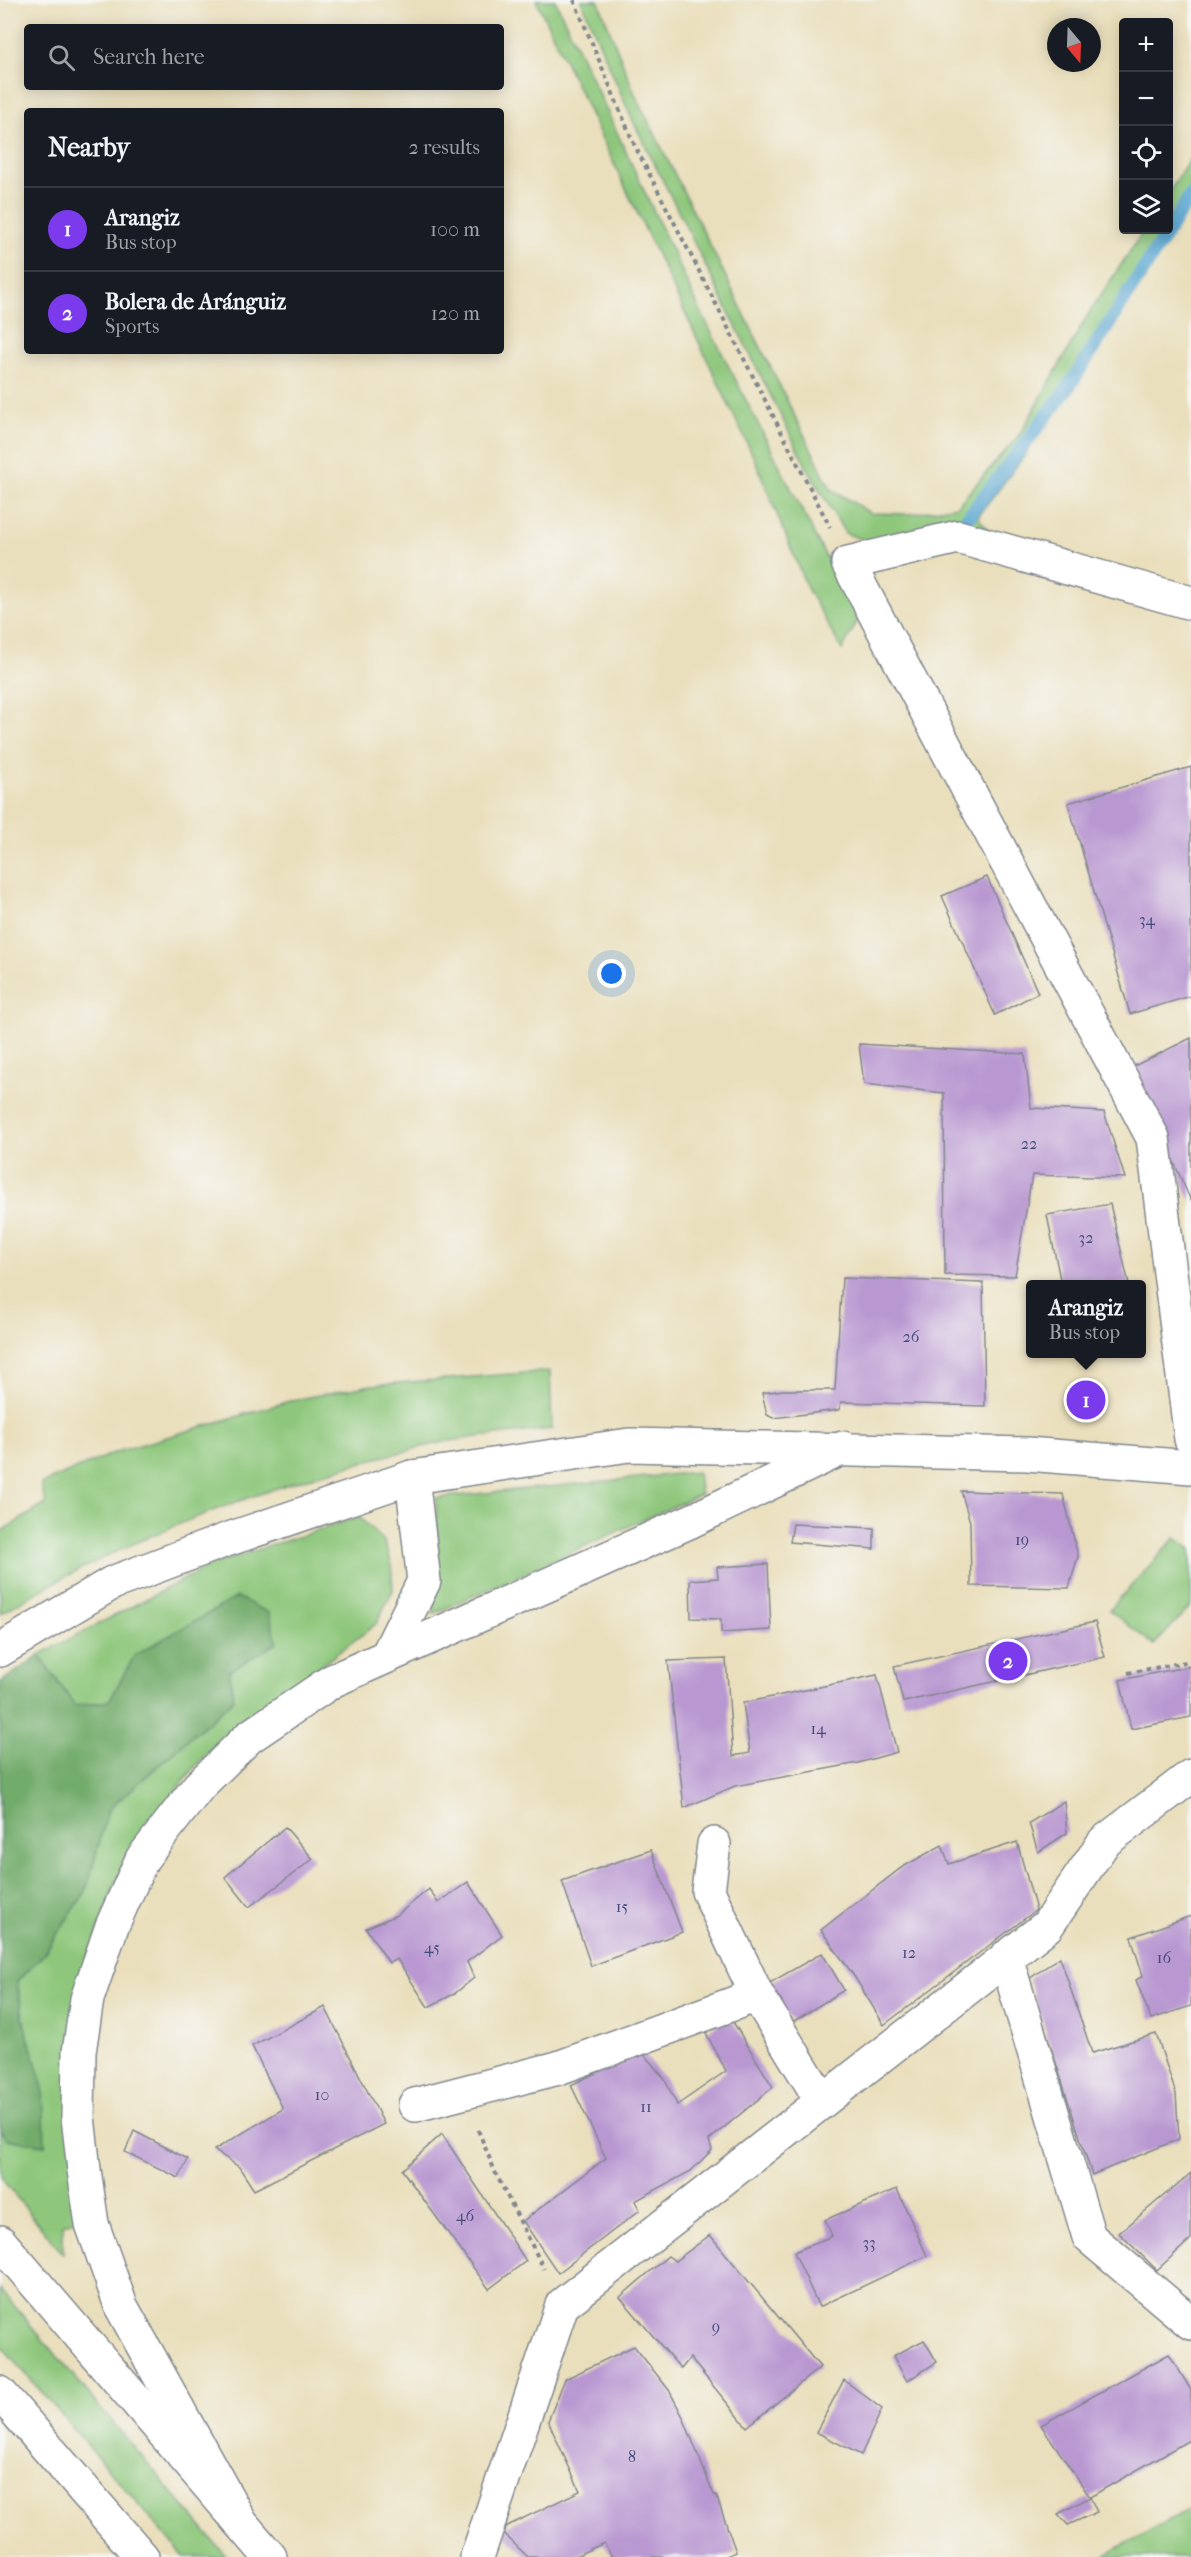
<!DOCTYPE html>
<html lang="en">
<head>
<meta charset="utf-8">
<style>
  :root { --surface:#171b24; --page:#20242c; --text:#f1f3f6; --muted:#9ea1a6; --line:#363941; --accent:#7c3aed }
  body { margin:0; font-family:"IM FELL French Canon",serif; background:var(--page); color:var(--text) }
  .controls { position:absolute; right:18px; top:18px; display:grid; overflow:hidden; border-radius:6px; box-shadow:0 3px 15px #0003 }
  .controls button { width:54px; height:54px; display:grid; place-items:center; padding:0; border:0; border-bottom:2px solid var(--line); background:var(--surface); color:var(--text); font:30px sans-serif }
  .compass { position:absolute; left:1047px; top:18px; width:54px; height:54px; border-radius:50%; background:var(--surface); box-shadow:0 3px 15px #0003; rotate:161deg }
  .you { position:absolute; left:612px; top:974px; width:21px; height:21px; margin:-15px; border:4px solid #fff; border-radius:50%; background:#1a73e8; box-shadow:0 0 0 9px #1a73e833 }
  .badge { display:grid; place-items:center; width:39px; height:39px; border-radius:50%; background:var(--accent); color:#fff; font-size:20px; font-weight:700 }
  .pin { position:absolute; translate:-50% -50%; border:3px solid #fff; box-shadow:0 2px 6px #0006 }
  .popup { position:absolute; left:1026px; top:1280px; width:120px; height:78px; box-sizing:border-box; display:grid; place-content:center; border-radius:6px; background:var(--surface); filter:drop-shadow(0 2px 4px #0005); font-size:20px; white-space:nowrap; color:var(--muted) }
  .popup b { font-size:22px; color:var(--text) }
  .popup::after { content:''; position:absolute; left:50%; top:100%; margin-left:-12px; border:12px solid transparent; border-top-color:var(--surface) }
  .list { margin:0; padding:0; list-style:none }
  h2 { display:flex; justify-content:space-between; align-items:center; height:78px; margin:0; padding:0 24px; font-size:26px }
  h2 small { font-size:20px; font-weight:400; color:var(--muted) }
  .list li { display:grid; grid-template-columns:39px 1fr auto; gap:18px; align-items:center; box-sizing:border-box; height:84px; padding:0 24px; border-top:2px solid var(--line) }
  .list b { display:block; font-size:22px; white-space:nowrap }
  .list p { margin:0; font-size:20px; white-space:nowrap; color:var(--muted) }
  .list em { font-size:20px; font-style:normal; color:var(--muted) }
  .icon { flex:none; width:33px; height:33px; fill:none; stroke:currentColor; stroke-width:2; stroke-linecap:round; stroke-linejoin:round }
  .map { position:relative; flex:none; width:1191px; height:2557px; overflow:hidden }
  .search { position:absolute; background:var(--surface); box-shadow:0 3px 15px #0003; left:24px; top:24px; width:480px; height:66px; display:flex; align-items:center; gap:15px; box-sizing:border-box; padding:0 21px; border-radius:6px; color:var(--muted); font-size:22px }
  .panel { position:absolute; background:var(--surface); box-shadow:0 3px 15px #0003; left:24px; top:108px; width:480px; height:246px; border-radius:6px }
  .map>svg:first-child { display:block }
  .green { fill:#8ec77b; stroke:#547b6c; stroke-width:1.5 }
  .forest { fill:#72ac6b; stroke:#466e64; stroke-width:1.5 }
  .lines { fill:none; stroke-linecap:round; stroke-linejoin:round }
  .stream { stroke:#58a6d1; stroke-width:14 }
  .building { fill:#b998d2 }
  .minor-casing { stroke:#82878d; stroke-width:36 }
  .tertiary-casing { stroke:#82878d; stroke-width:36 }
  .trunk-casing { stroke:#82878d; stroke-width:36 }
  .path { stroke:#82878d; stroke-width:4; stroke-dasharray:4.5 4.5; stroke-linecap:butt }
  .minor { stroke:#fff; stroke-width:33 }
  .tertiary { stroke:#fff; stroke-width:33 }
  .trunk { stroke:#fff; stroke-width:33 }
  .labels { text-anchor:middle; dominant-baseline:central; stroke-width:4.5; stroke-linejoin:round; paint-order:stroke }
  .number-label { font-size:16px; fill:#42497b }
</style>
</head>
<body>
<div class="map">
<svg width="1191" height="2557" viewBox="0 0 1191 2557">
  <rect width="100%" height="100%" fill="#f6f6f2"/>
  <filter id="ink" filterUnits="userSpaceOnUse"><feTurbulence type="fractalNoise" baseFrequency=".0167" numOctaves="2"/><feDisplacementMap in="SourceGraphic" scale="12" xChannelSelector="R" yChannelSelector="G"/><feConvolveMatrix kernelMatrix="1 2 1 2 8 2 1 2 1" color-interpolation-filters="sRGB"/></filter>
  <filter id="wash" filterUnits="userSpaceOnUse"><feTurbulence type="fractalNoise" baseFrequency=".008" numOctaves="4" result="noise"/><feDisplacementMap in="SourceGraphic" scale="24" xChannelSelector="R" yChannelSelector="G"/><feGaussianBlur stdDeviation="1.35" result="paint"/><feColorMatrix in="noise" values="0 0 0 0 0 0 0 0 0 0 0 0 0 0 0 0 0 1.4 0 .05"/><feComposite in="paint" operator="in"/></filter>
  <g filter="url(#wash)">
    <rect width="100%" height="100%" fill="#eadfbc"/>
    <g class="green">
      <path d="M 536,0 L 555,0 L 699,308 L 858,620 L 842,650 L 807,588 L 755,460 Z"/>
      <path d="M 581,0 L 598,0 L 634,92 L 831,489 L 870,513 L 911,514 L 957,506 L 1020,434 L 1089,313 L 1144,230 L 1167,230 L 1025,455 L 978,517 L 991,534 L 870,543 L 845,533 L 807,468 L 631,117 Z"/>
      <path d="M 1191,157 L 1191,191 L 1169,226 L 1169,192 Z"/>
      <path d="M 550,1371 L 552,1429 C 512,1434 469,1436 430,1445 C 283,1479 129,1535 0,1614 L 0,1532 L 46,1504 L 41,1484 L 116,1452 L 293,1400 L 372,1385 Z"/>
      <path d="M 697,1472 L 701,1494 L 433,1614 L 438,1578 L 436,1498 Z"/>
      <path d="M 359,1517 L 384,1541 L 391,1562 L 393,1590 L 376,1624 L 277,1699 L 200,1761 L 150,1822 L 113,1887 L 87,1964 L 80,2218 L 63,2225 L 63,2254 L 0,2177 L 0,2130 L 7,2139 L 45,2145 L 17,1981 L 42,1956 L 86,1891 L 108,1810 L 234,1699 L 135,1655 L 109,1701 L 75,1706 L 39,1655 L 213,1564 Z"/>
      <path d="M 1175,1538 L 1191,1549 L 1191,1606 L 1154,1645 L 1109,1610 Z"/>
      <path d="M 0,2289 L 227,2557 L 184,2557 L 0,2344 Z"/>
      <path d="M 1191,2508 L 1191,2557 L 1102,2557 Z"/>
    </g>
    <path class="forest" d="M 237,1597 L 269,1613 L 277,1643 L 229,1671 L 234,1699 L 108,1810 L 86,1891 L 42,1956 L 17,1981 L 22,2016 L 43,2088 L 45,2145 L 7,2139 L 0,2130 L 0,1683 L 39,1655 L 75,1706 L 109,1701 L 135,1655 Z"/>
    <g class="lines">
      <path class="stream" d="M 962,525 L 1068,388 L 1191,195"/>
    </g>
    <g id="blocks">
      <g class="building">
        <path d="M 1191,767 L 1191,996 L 1130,1014 L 1068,803 Z"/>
        <path d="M 987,877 L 1038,993 L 995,1015 L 942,896 Z"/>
        <path d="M 1191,1038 L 1191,1201 L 1132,1067 Z"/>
        <path d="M 859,1044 L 1025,1054 L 1031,1108 L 1104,1112 L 1125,1178 L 1032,1175 L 1015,1276 L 945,1275 L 944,1093 L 864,1084 Z"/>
        <path d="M 1110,1204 L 1129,1284 L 1061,1284 L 1047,1215 Z"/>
        <path d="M 842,1278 L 983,1283 L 985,1406 L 841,1402 L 839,1410 L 773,1418 L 767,1415 L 762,1393 L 783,1390 L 835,1390 Z"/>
        <path d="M 961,1491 L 1063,1494 L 1078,1556 L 1069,1588 L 971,1586 L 970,1522 Z"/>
        <path d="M 793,1524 L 874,1528 L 874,1549 L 790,1542 Z"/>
        <path d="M 768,1564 L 771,1630 L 721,1633 L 721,1619 L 691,1618 L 690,1580 L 718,1578 L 717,1567 Z"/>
        <path d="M 1095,1622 L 1105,1657 L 903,1702 L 894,1666 Z"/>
        <path d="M 726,1659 L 733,1756 L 750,1753 L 743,1703 L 877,1675 L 897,1752 L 858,1763 L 735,1786 L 684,1808 L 668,1661 Z"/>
        <path d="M 1191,1666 L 1191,1717 L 1131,1729 L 1120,1680 Z"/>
        <path d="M 1064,1801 L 1067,1833 L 1038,1852 L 1029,1823 Z"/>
        <path d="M 285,1827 L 313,1859 L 249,1907 L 225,1877 Z"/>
        <path d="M 1017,1842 L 1036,1910 L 884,2025 L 854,1976 L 821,1930 L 901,1868 L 942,1845 L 949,1864 Z"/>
        <path d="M 651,1850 L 682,1932 L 591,1966 L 562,1881 Z"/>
        <path d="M 468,1882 L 502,1935 L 467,1962 L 474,1978 L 454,1994 L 428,2007 L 397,1959 L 389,1963 L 366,1928 L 397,1915 L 429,1889 L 438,1903 Z"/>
        <path d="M 1191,1916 L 1191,2006 L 1151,2019 L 1136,1980 L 1143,1976 L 1131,1937 Z"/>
        <path d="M 822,1953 L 844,1990 L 794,2021 L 774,2003 L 766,1985 Z"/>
        <path d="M 1060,1957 L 1092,2053 L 1156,2034 L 1176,2094 L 1179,2139 L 1092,2175 L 1029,1979 Z"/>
        <path d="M 325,2007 L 384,2124 L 254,2190 L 239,2167 L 214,2150 L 283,2109 L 252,2046 Z"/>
        <path d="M 730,2017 L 773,2087 L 709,2140 L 712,2150 L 691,2171 L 635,2201 L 640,2210 L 558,2273 L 523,2221 L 606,2158 L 571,2085 L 641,2051 L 664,2078 L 677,2105 L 726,2071 L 706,2033 L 721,2021 Z"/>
        <path d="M 134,2131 L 188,2159 L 179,2178 L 125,2152 Z"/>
        <path d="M 442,2134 L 526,2261 L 489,2289 L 402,2170 Z"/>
        <path d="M 1191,2173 L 1191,2239 L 1157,2270 L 1119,2233 Z"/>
        <path d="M 897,2189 L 927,2256 L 819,2307 L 794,2252 L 832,2236 L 825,2220 Z"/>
        <path d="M 710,2235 L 820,2367 L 747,2427 L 690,2358 L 681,2369 L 620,2297 L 668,2256 L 675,2261 Z"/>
        <path d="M 924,2340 L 937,2362 L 907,2381 L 893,2356 Z"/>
        <path d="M 634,2346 L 669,2390 L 683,2417 L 714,2495 L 716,2495 L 736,2552 L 724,2557 L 612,2557 L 604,2543 L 573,2557 L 528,2557 L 503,2533 L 507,2526 L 580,2491 L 548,2421 L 565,2379 Z"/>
        <path d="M 1169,2354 L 1191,2390 L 1191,2439 L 1090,2497 L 1041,2425 Z"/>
        <path d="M 844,2380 L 882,2409 L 861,2455 L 816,2432 Z"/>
        <path d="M 1090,2497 L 1097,2512 L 1068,2525 L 1058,2514 Z"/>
      </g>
    </g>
  </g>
  <g filter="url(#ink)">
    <use href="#blocks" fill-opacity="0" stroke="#82878d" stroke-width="1.5"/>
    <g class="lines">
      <g class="minor-casing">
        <g id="minor">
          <path d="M 1191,603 L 958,537 L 848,563 L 1153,1138 L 1191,1439"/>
          <path d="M 714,1844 L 708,1891 L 757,1995 L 822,2101"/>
          <path d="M 1006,1957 L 1089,2237 L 1191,2323"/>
          <path d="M 415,2105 L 558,2068 L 757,1995"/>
          <path d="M 477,2557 L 562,2305 L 1047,1926 L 1104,1842 L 1191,1776"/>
        </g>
      </g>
      <g class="tertiary-casing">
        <path id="tertiary" d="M 0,1650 L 112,1583 L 226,1540 L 412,1477 L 629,1445 L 1027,1454 L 1191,1467"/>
      </g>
      <g class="trunk-casing">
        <g id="trunk">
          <path d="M 388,1654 L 424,1581 L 412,1477"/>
          <path d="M 0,2242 L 270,2557"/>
          <path d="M 0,2393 L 142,2557"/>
          <path d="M 241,2523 L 121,2306 L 92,2224 L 84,2170 L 78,2117 L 79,2052 L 87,1999 L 112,1926 L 142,1859 L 199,1786 L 249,1737 L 332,1681 L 691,1521 L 843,1448"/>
        </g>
      </g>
      <g class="path">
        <path d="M 574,0 L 634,144 L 830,527"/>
        <path d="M 1128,1673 L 1191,1661"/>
        <path d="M 478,2130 L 496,2174 L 544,2269"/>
      </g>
      <use href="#minor" class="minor"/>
      <use href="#tertiary" class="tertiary"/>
      <use href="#trunk" class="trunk"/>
    </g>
  </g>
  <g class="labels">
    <g class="number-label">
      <text x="1147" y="919">34</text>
      <text x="1029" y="1143">22</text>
      <text x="1086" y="1237">32</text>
      <text x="911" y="1336">26</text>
      <text x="1022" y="1539">19</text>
      <text x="818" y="1728">14</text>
      <text x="622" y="1906">15</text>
      <text x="432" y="1947">45</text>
      <text x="909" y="1952">12</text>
      <text x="1164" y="1957">16</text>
      <text x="322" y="2094">10</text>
      <text x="646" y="2106">11</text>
      <text x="465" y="2215">46</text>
      <text x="869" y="2242">33</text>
      <text x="716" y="2326">9</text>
      <text x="632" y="2456">8</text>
    </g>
  </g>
</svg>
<div class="controls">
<button>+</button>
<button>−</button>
<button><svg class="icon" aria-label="locate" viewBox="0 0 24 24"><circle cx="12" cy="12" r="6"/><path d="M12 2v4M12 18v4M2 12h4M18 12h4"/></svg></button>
<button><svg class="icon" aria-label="layers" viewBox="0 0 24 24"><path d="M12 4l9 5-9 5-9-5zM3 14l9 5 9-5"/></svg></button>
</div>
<svg class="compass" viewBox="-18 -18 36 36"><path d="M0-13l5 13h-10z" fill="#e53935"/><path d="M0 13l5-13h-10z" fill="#9ea1a6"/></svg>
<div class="you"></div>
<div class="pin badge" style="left:1086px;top:1400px">1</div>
<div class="popup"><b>Arangiz</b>Bus stop</div>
<div class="pin badge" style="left:1008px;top:1661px">2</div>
<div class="search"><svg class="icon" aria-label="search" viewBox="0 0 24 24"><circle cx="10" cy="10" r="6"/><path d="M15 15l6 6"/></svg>Search here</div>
<section class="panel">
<h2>Nearby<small>2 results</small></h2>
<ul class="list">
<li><span class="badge">1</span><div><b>Arangiz</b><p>Bus stop</p></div><em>100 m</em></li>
<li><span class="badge">2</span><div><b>Bolera de Aránguiz</b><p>Sports</p></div><em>120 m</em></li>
</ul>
</section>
</div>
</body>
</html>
